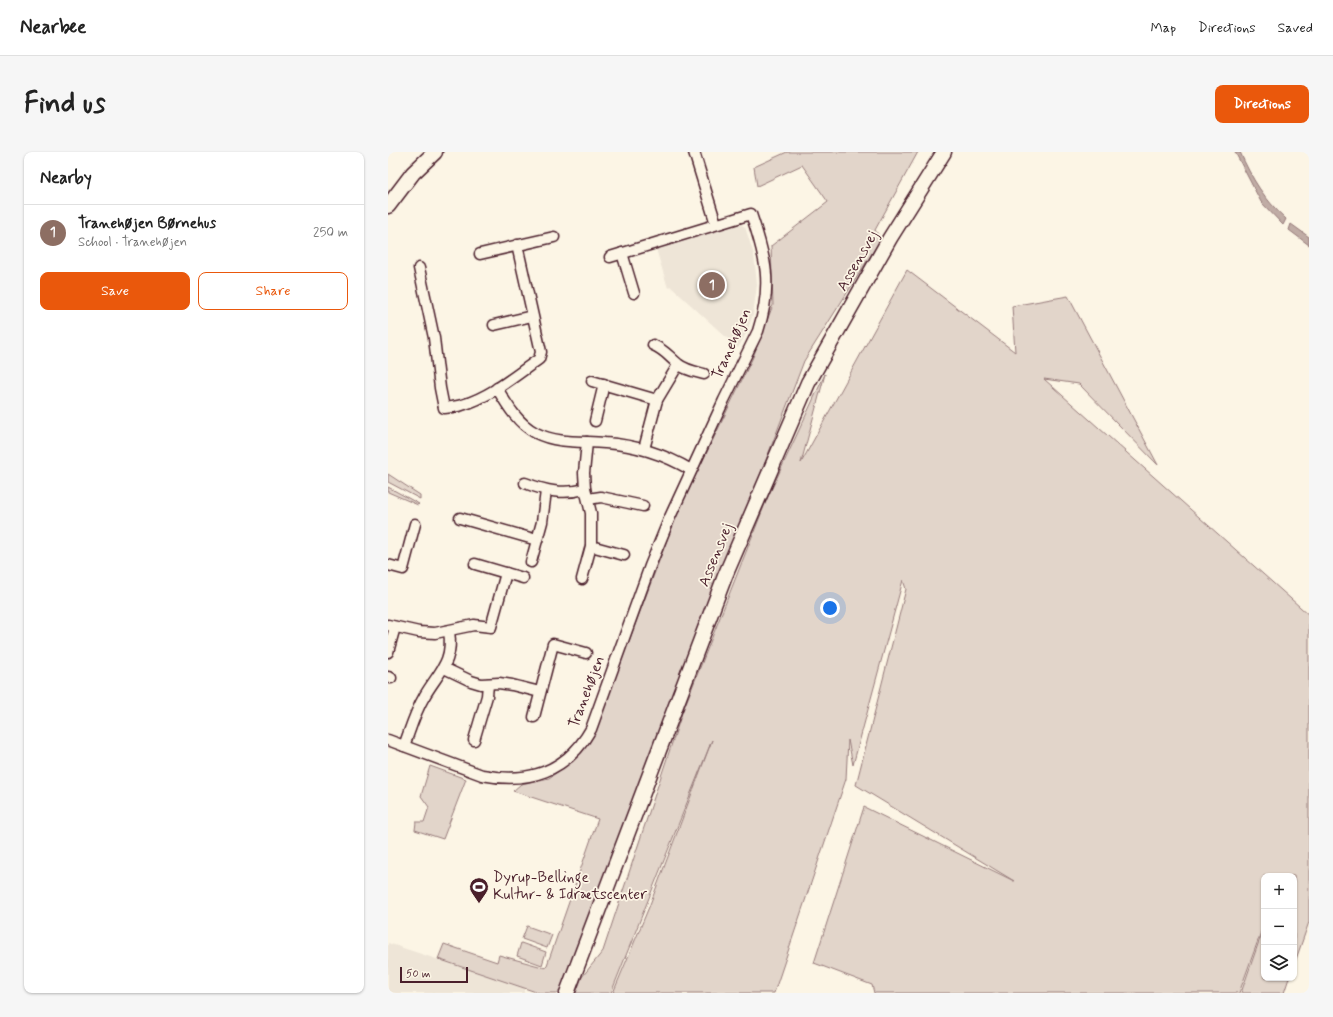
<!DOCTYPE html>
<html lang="en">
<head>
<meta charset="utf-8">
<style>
  :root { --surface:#fff; --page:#f6f6f6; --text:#222; --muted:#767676; --line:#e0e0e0; --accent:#ea580c }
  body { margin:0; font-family:Mynerve,sans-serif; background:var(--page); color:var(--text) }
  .controls { position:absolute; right:12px; bottom:12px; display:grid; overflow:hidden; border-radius:8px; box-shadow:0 1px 3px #0004 }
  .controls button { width:36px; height:36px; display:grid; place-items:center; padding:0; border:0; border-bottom:1px solid var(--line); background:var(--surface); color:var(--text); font:20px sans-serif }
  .scale { position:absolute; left:12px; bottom:10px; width:68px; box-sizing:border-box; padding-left:4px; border:2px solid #4a1f2b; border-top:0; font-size:11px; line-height:14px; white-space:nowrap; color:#4a1f2b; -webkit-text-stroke:3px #fcf5e5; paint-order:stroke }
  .you { position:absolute; left:442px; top:456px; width:14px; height:14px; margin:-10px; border:3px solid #fff; border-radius:50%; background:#1a73e8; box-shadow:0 0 0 6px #1a73e833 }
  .badge { display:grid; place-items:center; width:26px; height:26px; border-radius:50%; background:var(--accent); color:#fff; font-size:13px; font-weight:700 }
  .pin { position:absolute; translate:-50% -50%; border:2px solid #fff; box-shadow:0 1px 4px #0006 }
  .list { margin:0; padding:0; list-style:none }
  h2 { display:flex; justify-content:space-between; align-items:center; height:52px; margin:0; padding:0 16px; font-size:17px }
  h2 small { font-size:13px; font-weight:400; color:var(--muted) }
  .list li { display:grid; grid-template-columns:26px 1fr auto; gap:12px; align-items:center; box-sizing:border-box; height:56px; padding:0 16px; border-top:1px solid var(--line) }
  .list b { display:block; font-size:15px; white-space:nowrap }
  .list p { margin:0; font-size:13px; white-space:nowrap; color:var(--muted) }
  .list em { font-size:13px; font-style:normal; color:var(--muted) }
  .actions { display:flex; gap:8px; padding:12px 16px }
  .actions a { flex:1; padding:9px 0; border:1px solid var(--accent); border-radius:8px; text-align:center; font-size:14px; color:var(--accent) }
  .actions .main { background:var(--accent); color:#fff }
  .icon { flex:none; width:22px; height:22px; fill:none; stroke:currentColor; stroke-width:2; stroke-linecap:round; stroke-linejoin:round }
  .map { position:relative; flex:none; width:921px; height:841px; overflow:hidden; border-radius:8px }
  header { display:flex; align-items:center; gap:24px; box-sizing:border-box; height:56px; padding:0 20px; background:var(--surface); border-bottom:1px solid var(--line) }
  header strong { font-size:19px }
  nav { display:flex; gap:22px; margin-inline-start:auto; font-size:14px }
  .intro { display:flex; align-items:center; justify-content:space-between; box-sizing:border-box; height:96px; padding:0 24px }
  h1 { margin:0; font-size:28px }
  .button { padding:10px 18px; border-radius:8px; background:var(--accent); color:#fff; font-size:14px; font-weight:700 }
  main { display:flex; gap:24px; padding:0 24px }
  aside { flex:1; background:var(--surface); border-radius:8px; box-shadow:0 1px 3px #0004 }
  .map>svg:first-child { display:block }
  .built { fill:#eee5d7 }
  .green { fill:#e2d5ca; stroke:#967a7a }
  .water { fill:#c0aca5; stroke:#917474 }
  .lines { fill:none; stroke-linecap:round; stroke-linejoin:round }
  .street-casing { stroke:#4a1f2b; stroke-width:13 }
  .secondary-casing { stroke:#4a1f2b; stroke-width:17 }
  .street { stroke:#fcf5e5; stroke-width:10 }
  .secondary { stroke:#fcf5e5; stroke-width:14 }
  .labels { text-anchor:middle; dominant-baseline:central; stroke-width:3.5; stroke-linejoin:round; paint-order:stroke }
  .street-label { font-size:15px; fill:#4a1f2b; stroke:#fcf5e5 }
  .poi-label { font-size:15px; fill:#4a1f2b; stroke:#fcf5e5; text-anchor:start }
</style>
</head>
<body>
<header>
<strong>Nearbee</strong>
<nav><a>Map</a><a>Directions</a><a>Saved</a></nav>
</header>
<div class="intro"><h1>Find us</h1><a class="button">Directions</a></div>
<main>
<aside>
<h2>Nearby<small></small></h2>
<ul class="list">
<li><span class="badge" style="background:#8d6e63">1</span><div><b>Tranehøjen Børnehus</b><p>School · Tranehøjen</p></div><em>250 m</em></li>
</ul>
<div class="actions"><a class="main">Save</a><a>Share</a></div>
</aside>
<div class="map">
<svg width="921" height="841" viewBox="0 0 921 841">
  <rect width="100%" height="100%" fill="#fcf5e5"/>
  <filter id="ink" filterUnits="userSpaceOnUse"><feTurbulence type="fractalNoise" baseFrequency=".025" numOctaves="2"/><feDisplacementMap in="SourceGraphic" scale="8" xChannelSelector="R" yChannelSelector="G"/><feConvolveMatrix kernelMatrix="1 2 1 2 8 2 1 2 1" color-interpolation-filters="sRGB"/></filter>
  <g filter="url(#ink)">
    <g class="built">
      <path d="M 351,71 L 357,75 L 366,103 L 369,133 L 365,162 L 359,180 L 350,196 L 282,134 L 280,136 L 268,97 Z"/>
      <path d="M 0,791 L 136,836 L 136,841 L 0,841 Z"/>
    </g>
    <g class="green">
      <path d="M 399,0 L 530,0 L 487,78 L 493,87 L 416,209 L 173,841 L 151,841 L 50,807 L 56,792 L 109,810 L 111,803 L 158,816 L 210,667 L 125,639 L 133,632 L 161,626 L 186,608 L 206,582 L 288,364 L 365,205 L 385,153 L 383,94 L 440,50 L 414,13 L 369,34 L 366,15 Z"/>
      <path d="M 519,118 L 627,200 L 624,154 L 680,144 L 770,313 L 691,232 L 656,227 L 921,463 L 921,770 L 906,813 L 906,724 L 876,724 L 876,772 L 851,841 L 486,841 L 484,833 L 426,811 L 476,655 L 626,729 L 468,633 L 518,437 L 515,428 L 465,613 L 460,588 L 458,627 L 386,841 L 225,841 L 261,755 L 324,588 L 223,841 L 188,841 L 194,825 L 215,799 L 294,561 L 379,347 L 437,222 L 413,311 Z"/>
      <path d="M 0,322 L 32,343 L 32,347 L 0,330 Z"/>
      <path d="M 0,335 L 31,352 L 30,353 L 0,340 Z"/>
      <path d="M 42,614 L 78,627 L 55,687 L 27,678 L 28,670 L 36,670 L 41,655 L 33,644 Z"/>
      <path d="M 139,774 L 164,783 L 159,796 L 134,787 Z"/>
      <path d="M 876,775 L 876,826 L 901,826 L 896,841 L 853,841 Z"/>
      <path d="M 133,791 L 158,800 L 154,813 L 129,804 Z"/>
    </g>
    <g class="water">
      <path d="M 847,0 L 852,0 C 864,27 876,47 898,67 L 895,73 L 873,50 Z"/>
      <path d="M 903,72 L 921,85 L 921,93 L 901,78 Z"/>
    </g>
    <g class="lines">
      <g class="street-casing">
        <g id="street">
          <path d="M 306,0 L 328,72"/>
          <path d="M 234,101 L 246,141"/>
          <path d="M 92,102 L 166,85"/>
          <path d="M 31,116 L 46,186 L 52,236 L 56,256 C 62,255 68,255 74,253 C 102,245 127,224 151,207 L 153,200 L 129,93"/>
          <path d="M 106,173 L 144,164"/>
          <path d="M 265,193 C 277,198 280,204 290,212 C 297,218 308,220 316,222"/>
          <path d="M 204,229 L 269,248"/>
          <path d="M 109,236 C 119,253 130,272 148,281 C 170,292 194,289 217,291 C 248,293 276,302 303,318"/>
          <path d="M 207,269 L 216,232"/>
          <path d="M 256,297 L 269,248 L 290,213"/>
          <path d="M 137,331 C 158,339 175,343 197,337"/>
          <path d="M 200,347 L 213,345 L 255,354"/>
          <path d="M 72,366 L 149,388"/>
          <path d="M 203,394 L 236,403"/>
          <path d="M 143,410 L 154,370 L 158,339"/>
          <path d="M 87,412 L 135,426"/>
          <path d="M 0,413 L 15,417 L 27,372"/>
          <path d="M 194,427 L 203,394 L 203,361 L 197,337 L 196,321 L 199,290"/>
          <path d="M 0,473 L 31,480 L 47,481 L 86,473 L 103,475 L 118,421"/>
          <path d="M 0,500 L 7,475"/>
          <path d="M 56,516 L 83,529 L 93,532 L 111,531 L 124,533 L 152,540"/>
          <path d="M 0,525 L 3,526"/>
          <path d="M 146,565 L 165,492 L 198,501"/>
          <path d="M 0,588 L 94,623 C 140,632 179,620 203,577 L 262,414 L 282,365 L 336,248 L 370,179 C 385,133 378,106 363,62 L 222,105"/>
          <path d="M 86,588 L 99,544 L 100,532"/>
          <path d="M 16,594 C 22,578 27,560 36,545 C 50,520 66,511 61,479"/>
        </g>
      </g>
      <g class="secondary-casing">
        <g id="secondary">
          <path d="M 0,54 L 25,21 L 47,0"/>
          <path d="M 179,841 L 337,424 L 420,231 L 502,86 L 556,0"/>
        </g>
      </g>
      <use href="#street" class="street"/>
      <use href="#secondary" class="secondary"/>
    </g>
  </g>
  <defs>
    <g id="stadium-pin" transform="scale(1)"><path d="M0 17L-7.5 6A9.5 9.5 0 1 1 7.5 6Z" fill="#4a1f2b" stroke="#fcf5e5"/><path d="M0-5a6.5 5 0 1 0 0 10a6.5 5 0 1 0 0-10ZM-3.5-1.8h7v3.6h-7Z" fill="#fff"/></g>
  </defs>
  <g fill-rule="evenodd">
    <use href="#stadium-pin" x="91" y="735"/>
  </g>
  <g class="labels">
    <g class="street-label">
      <text transform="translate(470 109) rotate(-60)">Assensvej</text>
      <text transform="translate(344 192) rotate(-66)">Tranehøjen</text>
      <text transform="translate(328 403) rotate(-68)">Assensvej</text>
      <text transform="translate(199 540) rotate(-69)">Tranehøjen</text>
    </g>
    <g class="poi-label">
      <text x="105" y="726">Dyrup-Bellinge<tspan x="105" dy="17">Kultur- &amp; Idrætscenter</tspan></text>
    </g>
  </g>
</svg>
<div class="controls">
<button>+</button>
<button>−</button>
<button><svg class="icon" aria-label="layers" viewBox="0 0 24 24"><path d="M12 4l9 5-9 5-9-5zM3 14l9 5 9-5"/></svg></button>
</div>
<div class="scale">50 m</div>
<div class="you"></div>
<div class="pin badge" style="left:324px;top:133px;background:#8d6e63">1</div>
</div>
</main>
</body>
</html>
